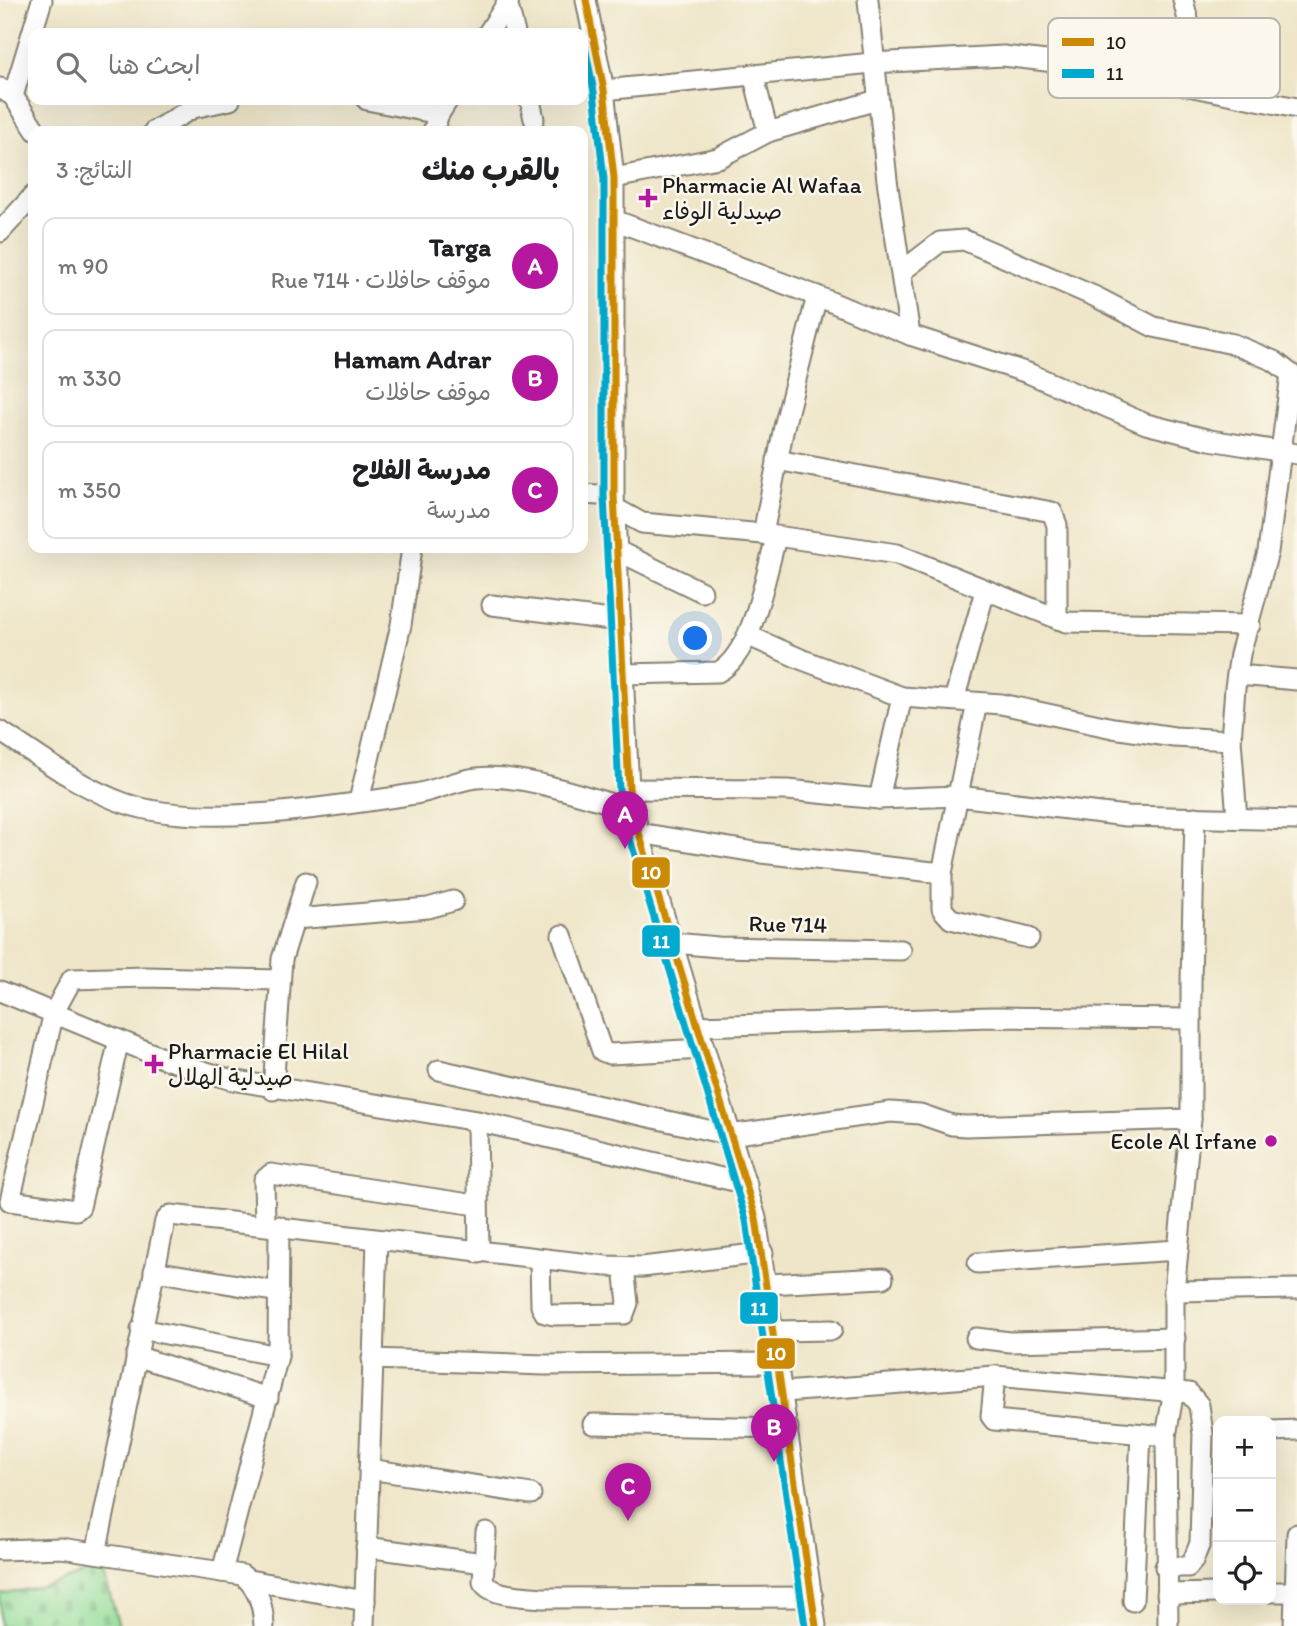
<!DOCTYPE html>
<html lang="ar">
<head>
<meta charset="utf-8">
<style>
  :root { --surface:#fff; --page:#f2f2f2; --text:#202124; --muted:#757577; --line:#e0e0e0; --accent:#b5179e }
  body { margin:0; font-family:Itim,"Playpen Sans Arabic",sans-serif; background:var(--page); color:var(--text); direction:rtl }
  .controls { position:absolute; right:21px; bottom:21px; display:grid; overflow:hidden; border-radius:14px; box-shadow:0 7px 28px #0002 }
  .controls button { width:63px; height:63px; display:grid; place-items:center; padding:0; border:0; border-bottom:2px solid var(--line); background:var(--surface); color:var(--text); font:35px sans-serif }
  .you { position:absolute; left:696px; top:639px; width:24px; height:24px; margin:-18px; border:5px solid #fff; border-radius:50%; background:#1a73e8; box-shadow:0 0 0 10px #1a73e833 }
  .badge { display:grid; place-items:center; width:46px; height:46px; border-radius:50%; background:var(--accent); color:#fff; font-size:23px; font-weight:700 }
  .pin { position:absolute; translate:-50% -58px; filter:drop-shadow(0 2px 4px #0008) }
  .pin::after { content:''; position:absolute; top:37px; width:24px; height:21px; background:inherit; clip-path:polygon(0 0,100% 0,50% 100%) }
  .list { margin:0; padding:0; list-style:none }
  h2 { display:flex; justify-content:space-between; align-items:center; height:91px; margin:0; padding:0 28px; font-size:30px }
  h2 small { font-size:23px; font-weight:400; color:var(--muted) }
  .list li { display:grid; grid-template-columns:46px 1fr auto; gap:21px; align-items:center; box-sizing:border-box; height:98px; margin:0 14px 14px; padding:0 14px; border:2px solid var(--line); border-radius:14px }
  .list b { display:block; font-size:26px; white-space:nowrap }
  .list p { margin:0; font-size:23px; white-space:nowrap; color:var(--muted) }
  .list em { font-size:23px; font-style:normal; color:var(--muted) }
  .icon { flex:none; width:38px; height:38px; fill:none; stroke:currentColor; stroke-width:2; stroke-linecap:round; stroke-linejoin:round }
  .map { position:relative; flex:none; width:1297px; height:1626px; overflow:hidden; direction:ltr }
  .search { position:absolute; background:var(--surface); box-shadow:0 7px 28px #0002; left:28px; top:28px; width:560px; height:77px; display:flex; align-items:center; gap:18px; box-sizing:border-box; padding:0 24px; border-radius:14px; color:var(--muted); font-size:26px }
  .panel { position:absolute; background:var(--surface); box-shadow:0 7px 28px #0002; left:28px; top:126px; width:560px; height:427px; border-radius:14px; direction:rtl }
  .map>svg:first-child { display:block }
  .cemetery { fill:url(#cemetery-stones); stroke:#567c5a; stroke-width:2 }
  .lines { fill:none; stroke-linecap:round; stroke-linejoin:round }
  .minor-casing { stroke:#868172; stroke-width:23 }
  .minor { stroke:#fff; stroke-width:19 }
  .bus-1-casing { stroke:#fbf7ec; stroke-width:12 }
  .bus-2-casing { stroke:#fbf7ec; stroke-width:12 }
  .bus-1 { stroke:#cb8a06; stroke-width:7 }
  .bus-2 { stroke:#00a9ce; stroke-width:7 }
  .poi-dot { fill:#b5179e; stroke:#fbf7ec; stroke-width:2.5 }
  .labels { text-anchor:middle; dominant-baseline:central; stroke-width:5; stroke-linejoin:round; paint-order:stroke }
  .poi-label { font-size:23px; fill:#1c1c1c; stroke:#fbf7ec; text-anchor:start }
  .street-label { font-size:23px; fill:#1c1c1c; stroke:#fbf7ec }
  .key { fill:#fbf7ec; stroke:#b8b5ae; stroke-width:2 }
  .key-label { font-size:19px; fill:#1c1c1c }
  .line-badge { stroke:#fbf7ec; stroke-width:2.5 }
  .badge-label { font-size:19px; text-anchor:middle; font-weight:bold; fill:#fff }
</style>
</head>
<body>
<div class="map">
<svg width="1297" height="1626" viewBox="0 0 1297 1626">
  <defs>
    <pattern id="cemetery-stones" width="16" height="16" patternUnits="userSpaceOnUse" patternTransform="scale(1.75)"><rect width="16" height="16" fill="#91dc99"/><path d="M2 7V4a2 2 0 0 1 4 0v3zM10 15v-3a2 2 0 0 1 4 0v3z" fill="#7cbc83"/></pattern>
  </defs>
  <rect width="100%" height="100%" fill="#fbf7ec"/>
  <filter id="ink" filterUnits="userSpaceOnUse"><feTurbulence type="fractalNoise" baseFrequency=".0143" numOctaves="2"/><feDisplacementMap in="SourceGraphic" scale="14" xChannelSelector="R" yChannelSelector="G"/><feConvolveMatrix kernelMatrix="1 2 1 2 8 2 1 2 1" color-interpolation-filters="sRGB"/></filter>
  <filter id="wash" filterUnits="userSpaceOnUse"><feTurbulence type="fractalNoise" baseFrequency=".00686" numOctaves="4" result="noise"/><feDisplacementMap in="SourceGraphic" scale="28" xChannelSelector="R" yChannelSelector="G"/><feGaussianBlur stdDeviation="1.57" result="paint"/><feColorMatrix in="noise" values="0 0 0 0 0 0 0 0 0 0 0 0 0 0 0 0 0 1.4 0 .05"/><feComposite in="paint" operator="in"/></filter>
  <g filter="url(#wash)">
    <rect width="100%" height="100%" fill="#efe6c9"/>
    <path class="cemetery" d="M 102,1567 L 119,1626 L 0,1626 L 0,1594 L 50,1585 Z"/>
  </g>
  <g filter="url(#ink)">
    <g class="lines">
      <g class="minor-casing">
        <g id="minor">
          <path d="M 586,0 L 604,90 L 614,178 L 614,496 L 629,789 L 639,833 L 756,1218 L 816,1626"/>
          <path d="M 868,0 L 887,180 L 910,335"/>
          <path d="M 1183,0 L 1205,87"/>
          <path d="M 507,2 L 515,33"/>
          <path d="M 488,33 L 509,0"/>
          <path d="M 0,88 L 13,96 L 36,131"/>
          <path d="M 604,90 L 872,63 L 1003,56 L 1090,66 L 1297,108"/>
          <path d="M 13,96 L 42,0"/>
          <path d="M 367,100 L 439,114 L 448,100"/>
          <path d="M 530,100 L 534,119"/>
          <path d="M 154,131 L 193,108 L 230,100"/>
          <path d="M 433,131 L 439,114"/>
          <path d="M 768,132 L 877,100"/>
          <path d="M 614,178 L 718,158 L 768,132 L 753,74"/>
          <path d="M 614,220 L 817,296 L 910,335 L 1028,373 L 1146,424 L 1210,440 L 1297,454"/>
          <path d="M 0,232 L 33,196"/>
          <path d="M 901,272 L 940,242 L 964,240 L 1096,297 L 1154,327 L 1233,344 L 1274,361 L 1291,374 L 1268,552 L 1240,654 L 1235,688 L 1231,740 L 1237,818"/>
          <path d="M 777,460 L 1052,512 L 1057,525 L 1057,619"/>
          <path d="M 583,494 L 614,496"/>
          <path d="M 615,508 L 642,523 L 763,534 L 897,554 L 1066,622 L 1250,625"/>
          <path d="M 763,534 L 784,427 L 817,296"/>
          <path d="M 616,550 L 702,592"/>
          <path d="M 492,605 L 619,621"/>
          <path d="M 749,636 L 803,660 L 902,697 L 1001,704 L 1113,728 L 1174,737 L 1231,740"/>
          <path d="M 622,674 L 718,672 C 753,654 765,576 776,538"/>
          <path d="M 1237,675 L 1297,680"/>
          <path d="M 954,700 L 985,591"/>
          <path d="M 977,703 L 942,873 L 942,909 L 951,919 L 1029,938"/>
          <path d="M 0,731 C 40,757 79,787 124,803 C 200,830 334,806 415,794 C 436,791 455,780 477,778 C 523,773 588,798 633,810"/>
          <path d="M 629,789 L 788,790 L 879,799 L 958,796 L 1126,816 L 1297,820"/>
          <path d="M 879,799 L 902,697"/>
          <path d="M 359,801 L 401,625 L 412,548"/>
          <path d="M 639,833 L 761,853 L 942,873"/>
          <path d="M 295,919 L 428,908 L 453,901"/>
          <path d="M 562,935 L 602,1051 L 610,1054 L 704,1049"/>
          <path d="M 674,943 L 718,947 L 901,950"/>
          <path d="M 0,991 L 165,1059 L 232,1080 L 477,1121 L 747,1184"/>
          <path d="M 698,1026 L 991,1017 L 1191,1019"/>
          <path d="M 119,1040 L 80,1207 L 76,1210 L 10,1201 L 54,1012 L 72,979 L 146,977 L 279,980"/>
          <path d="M 439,1070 L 730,1135 L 890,1112 L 920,1114 L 952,1125 L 966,1126 L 1191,1119"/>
          <path d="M 273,1090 L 282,959 L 306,882"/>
          <path d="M 477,1121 L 479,1253"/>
          <path d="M 265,1224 L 264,1180 L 271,1174 L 476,1205"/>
          <path d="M 540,1259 L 541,1306 L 545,1313 L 554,1315 L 624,1314 L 628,1303 L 624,1267"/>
          <path d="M 978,1263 L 1178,1250"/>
          <path d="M 154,1271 L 279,1292"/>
          <path d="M 768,1284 L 883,1278"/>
          <path d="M 1174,1291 L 1297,1289"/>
          <path d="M 141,1329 L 278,1356"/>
          <path d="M 775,1331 L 832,1330"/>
          <path d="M 976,1338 L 1010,1342 L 1175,1338"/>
          <path d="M 136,1356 L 268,1398"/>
          <path d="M 372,1359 L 545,1365 L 779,1363"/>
          <path d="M 995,1376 L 991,1416 L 994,1420 L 1166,1436"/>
          <path d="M 783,1392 L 995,1376 L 1189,1393 L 1199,1405 L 1203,1434 L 1200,1543 L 1193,1561 L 1188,1567 L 1165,1567"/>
          <path d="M 593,1424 L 788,1428"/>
          <path d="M 1271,1431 L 1297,1430"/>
          <path d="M 369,1469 L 531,1494"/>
          <path d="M 486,1532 L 483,1582 C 492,1597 525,1596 542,1598 L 813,1597"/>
          <path d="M 366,1547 L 483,1563"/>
          <path d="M 0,1550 L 61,1548 L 242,1575 C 259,1587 263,1607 264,1626"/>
          <path d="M 96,1553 L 165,1221 L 171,1215 L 606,1266 L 642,1267 L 763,1253"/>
          <path d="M 222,1572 L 278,1356 L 279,1226"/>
          <path d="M 249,1580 L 365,1601"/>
          <path d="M 1271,1592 L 1295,1592"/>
          <path d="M 1167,1594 L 1218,1593"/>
          <path d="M 1133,1601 L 1141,1434"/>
          <path d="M 364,1626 L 377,1241"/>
          <path d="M 1168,1626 L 1166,1436 L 1174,1390 L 1174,1291 L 1191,1119 L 1191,981 L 1195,817"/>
          <path d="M 1294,1626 L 1297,1534"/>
        </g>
      </g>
      <use href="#minor" class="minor"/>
      <g class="bus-1-casing">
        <path id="bus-1" d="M 586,0 L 604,90 L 614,178 L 614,496 L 629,789 L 639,833 L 756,1218 L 816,1626"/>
      </g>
      <g class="bus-2-casing">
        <path id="bus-2" d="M 583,37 L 594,92 L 604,179 L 604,496 L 619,790 L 629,836 L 746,1220 L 805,1626"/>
      </g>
      <use href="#bus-1" class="bus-1"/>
      <use href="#bus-2" class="bus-2"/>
    </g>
  </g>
  <g class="poi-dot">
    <path d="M644.5 187.5h7v7h7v7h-7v7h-7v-7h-7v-7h7z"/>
    <path d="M150.5 1053.5h7v7h7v7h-7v7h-7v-7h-7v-7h7z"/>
    <circle cx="1271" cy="1141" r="7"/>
  </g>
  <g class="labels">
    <g class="poi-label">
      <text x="662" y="185">Pharmacie Al Wafaa<tspan x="662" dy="26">صيدلية الوفاء</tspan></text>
      <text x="168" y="1051">Pharmacie El Hilal<tspan x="168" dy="26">صيدلية الهلال</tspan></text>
      <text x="1257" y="1141" text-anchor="end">Ecole Al Irfane</text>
    </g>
    <g class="street-label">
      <text transform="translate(788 924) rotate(1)">Rue 714</text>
    </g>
  </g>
  <rect x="1048" y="18" width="232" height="80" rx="10" class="key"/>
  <rect x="1062" y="38" width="32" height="8" fill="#cb8a06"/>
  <rect x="1062" y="69" width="32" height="9" fill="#00a9ce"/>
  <g class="key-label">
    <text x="1106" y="49">10</text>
    <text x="1106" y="80">11</text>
  </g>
  <g class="line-badge">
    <rect x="631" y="856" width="40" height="33" rx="7" fill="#cb8a06"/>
    <rect x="641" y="924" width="40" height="34" rx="7" fill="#00a9ce"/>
    <rect x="739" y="1291" width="40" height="34" rx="7" fill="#00a9ce"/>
    <rect x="756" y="1337" width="40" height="33" rx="7" fill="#cb8a06"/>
  </g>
  <g class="badge-label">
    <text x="651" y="879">10</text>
    <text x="661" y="948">11</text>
    <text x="759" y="1315">11</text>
    <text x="776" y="1360">10</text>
  </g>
</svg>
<div class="controls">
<button>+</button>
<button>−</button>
<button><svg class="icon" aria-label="locate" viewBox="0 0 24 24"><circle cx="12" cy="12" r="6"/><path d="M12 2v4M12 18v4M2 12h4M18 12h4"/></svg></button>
</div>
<div class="you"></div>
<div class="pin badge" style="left:625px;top:849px">A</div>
<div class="pin badge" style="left:774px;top:1462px">B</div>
<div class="pin badge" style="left:628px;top:1521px">C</div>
<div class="search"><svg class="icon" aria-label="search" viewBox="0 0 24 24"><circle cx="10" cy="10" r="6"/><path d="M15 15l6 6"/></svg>ابحث هنا</div>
<section class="panel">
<h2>بالقرب منك<small>النتائج: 3</small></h2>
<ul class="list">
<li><span class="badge">A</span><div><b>Targa</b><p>موقف حافلات · Rue 714</p></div><em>90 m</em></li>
<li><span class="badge">B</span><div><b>Hamam Adrar</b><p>موقف حافلات</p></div><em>330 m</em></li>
<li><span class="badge">C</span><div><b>مدرسة الفلاح</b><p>مدرسة</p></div><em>350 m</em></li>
</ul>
</section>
</div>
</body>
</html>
